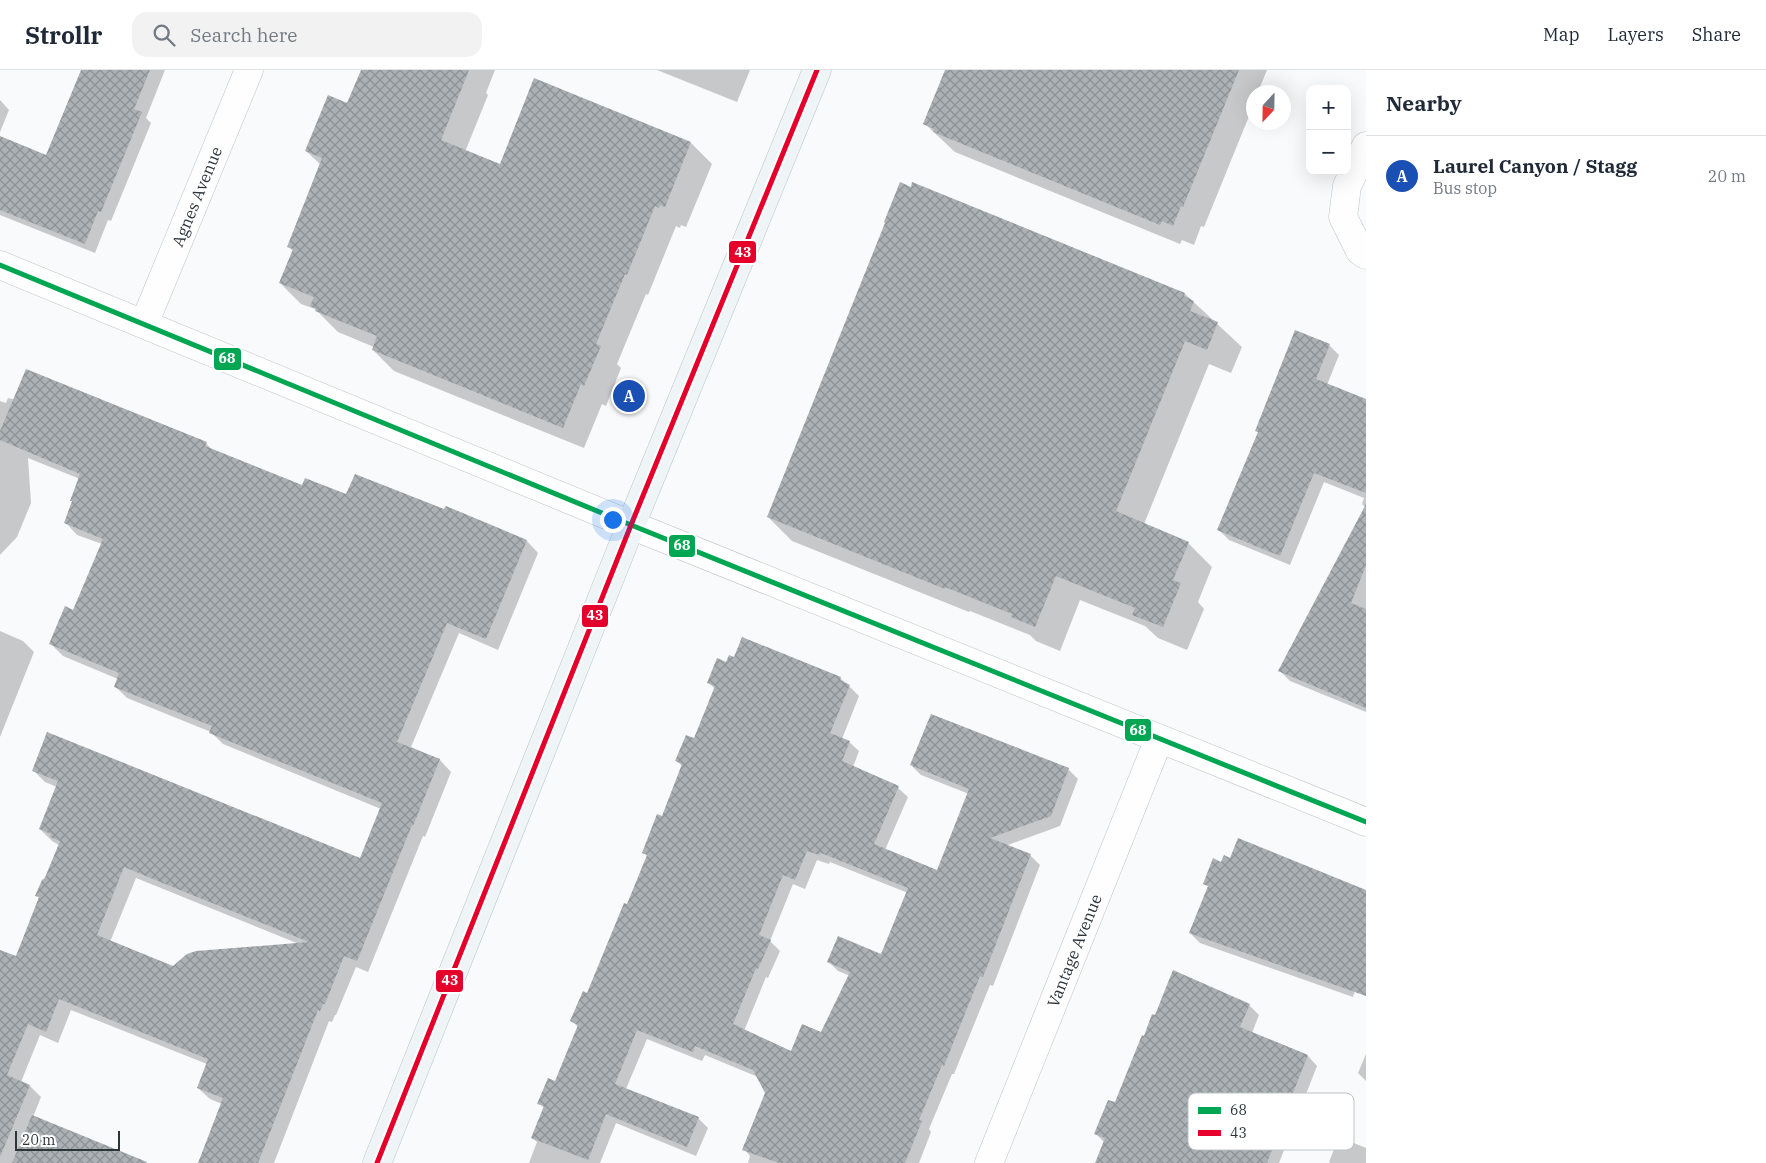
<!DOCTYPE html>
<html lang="en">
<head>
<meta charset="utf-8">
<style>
  :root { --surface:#fff; --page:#f2f2f3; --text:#1f2937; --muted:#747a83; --line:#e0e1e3; --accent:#2563eb }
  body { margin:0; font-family:"IBM Plex Serif",serif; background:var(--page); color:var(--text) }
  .controls { position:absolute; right:15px; top:15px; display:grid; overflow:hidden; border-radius:10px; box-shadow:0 5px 20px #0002 }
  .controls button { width:45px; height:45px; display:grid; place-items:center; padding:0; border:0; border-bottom:1px solid var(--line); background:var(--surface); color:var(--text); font:25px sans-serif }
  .compass { position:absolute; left:1246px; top:15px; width:45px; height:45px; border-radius:50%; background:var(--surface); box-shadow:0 5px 20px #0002; rotate:202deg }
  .scale { position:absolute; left:15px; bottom:12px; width:105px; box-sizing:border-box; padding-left:5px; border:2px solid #2b353a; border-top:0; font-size:14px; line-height:18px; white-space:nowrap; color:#2b353a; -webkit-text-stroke:4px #fff; paint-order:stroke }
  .you { position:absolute; left:612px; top:449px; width:18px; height:18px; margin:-12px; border:4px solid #fff; border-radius:50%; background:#1a73e8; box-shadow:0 0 0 8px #1a73e833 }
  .badge { display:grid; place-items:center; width:32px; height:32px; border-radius:50%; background:var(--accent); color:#fff; font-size:16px; font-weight:700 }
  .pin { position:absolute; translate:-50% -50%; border:2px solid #fff; box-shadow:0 1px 5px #0006 }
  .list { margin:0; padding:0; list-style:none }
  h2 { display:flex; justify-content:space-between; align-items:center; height:65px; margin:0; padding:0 20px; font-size:21px }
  h2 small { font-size:16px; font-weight:400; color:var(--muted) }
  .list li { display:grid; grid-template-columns:32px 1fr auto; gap:15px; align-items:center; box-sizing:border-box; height:80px; padding:0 20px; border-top:1px solid var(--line) }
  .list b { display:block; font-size:19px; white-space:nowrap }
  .list p { margin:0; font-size:16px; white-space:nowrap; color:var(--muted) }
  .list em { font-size:16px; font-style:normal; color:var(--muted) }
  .icon { flex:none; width:28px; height:28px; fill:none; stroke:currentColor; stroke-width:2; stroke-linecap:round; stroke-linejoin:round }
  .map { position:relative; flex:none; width:1366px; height:1093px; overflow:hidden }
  header { display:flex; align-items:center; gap:30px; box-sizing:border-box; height:70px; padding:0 25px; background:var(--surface); border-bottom:1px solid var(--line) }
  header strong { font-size:24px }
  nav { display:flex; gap:28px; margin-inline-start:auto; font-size:18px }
  .search { width:350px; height:45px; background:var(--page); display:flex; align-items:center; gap:12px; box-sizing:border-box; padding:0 18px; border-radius:15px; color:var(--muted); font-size:19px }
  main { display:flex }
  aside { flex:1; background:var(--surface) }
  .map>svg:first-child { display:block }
  .shadow { fill:#0003; fill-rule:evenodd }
  .building { fill:url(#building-cross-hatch); fill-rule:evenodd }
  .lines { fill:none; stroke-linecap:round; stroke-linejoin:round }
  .minor-casing { stroke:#bec3c7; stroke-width:29 }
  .primary-casing { stroke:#b9c4c9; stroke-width:29 }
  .minor { stroke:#fefeff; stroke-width:28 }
  .primary { stroke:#eff4f7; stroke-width:28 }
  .bus-1-casing { stroke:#fff; stroke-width:9 }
  .bus-2-casing { stroke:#fff; stroke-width:9 }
  .bus-1 { stroke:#00a651; stroke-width:5 }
  .bus-2 { stroke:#e4002b; stroke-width:5 }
  .labels { text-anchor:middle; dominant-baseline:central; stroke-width:5; stroke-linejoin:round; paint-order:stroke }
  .street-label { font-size:16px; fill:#2b353a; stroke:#fff }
  .key { fill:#fff; stroke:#bfc2c4; stroke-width:1 }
  .key-label { font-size:14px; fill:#2b353a }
  .line-badge { stroke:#fff; stroke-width:2 }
  .badge-label { font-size:14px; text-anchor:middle; font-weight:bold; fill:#fff }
</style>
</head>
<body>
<header>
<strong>Strollr</strong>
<div class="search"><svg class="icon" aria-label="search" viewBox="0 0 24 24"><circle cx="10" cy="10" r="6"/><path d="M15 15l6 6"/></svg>Search here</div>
<nav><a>Map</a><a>Layers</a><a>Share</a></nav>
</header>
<main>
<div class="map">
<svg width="1366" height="1093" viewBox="0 0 1366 1093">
  <defs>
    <pattern id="building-cross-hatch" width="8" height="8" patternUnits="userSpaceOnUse" patternTransform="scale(1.25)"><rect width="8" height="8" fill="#acb1b5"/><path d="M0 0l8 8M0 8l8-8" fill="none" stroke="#8c9194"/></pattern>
  </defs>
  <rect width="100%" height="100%" fill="#f8fafc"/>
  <g class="shadow">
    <path d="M 82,0 L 165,0 L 146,48 L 151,53 L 111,151 L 108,150 L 95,183 L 0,145 L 0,68 L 46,86 Z"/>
    <path d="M 362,0 L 495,0 L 486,23 L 488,25 L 465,82 L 500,96 L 691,73 L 712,94 L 686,157 L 681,155 L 680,158 L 676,156 L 648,225 L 646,224 L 617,294 L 621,298 L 606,336 L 602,334 L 584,378 L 394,301 L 373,280 L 374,277 L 338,262 L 315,239 L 301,234 L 280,213 L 293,181 L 288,176 L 321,95 L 306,81 L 348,34 Z"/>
    <path d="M 657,0 L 750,0 L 737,32 Z"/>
    <path d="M 945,0 L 1267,0 L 1258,22 L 1254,22 L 1254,34 L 1204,157 L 1201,156 L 1194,175 L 1182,170 L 1180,174 L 955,82 L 925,54 L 946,1 Z"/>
    <path d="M 0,30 L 9,40 L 0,62 Z"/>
    <path d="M 1185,224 L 1242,277 L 1231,303 L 1209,294 L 1144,454 L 1188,473 L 1212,497 L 1198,532 L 1204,539 L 1187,580 L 1158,568 L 1145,556 L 1080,530 L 1060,581 L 1036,571 L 1030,565 L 970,541 L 969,542 L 792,471 L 768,447 Z"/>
    <path d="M 1329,275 L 1339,285 L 1327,315 L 1366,331 L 1366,642 L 1290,611 L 1280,601 L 1366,438 L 1362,434 L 1364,428 L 1324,412 L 1290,495 L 1229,470 L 1219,460 L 1259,363 L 1257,361 Z"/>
    <path d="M 8,328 L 206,373 L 212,380 L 303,416 L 347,426 L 445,441 L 446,438 L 527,471 L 538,483 L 498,580 L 459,563 L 411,677 L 440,690 L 451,702 L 425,767 L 423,766 L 368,902 L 356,897 L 336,945 L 335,945 L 332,952 L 329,951 L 274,1093 L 199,1093 L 222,1034 L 210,1029 L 198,1018 L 207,994 L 71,940 L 58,973 L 40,965 L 21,1012 L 30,1016 L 41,1027 L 33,1047 L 146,1093 L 0,1093 L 0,887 L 16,888 L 40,829 L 37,825 L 59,775 L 52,771 L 40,759 L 57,717 L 45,712 L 34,701 L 361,790 L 381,739 L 223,674 L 211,662 L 127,628 L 115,616 L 118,609 L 63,586 L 51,574 L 74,541 L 102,474 L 77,465 L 66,453 L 80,409 L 28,388 L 31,433 L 17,467 L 0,485 L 0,331 L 6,333 ZM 136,808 L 183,827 L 299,874 L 173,897 L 110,872 Z"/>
    <path d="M 0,561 L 23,571 L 34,582 L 0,667 Z"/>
    <path d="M 727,593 L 840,608 L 849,616 L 859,626 L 842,669 L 849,672 L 859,681 L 853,697 L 898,718 L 908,727 L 885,780 L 938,801 L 969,724 L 921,705 L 911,695 L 1068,699 L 1078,709 L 1060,756 L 1005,776 L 1030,785 L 1040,795 L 993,916 L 990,915 L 954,1004 L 952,1004 L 929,1059 L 931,1062 L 919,1093 L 748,1093 L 750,1086 L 744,1079 L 767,1023 L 758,1007 L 705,985 L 702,991 L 647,969 L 626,1019 L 698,1048 L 708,1058 L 696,1086 L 616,1053 L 600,1093 L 529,1093 L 537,1072 L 532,1068 L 544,1038 L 539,1033 L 556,1013 L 578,957 L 572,951 L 588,924 L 628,836 L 648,787 L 644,782 L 662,748 L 683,697 L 677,691 L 695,670 L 715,619 L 708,612 ZM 817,790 L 829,794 L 830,792 L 908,823 L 882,885 L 828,891 L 838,901 L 850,906 L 822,964 L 792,982 L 744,961 L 766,907 L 768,908 L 780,881 L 770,871 L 793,814 L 805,819 Z"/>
    <path d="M 1221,794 L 1366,821 L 1366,901 L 1362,900 L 1353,927 L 1200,873 L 1190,863 L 1209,817 L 1204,813 Z"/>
    <path d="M 1249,935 L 1259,945 L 1252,963 L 1308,986 L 1317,996 L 1279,1093 L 1097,1093 L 1105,1073 L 1096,1064 L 1115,1034 Z"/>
    <path d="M 1366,984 L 1366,1011 L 1358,1003 Z"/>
    <path d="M 1339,1067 L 1366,1078 L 1366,1093 L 1330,1093 L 1329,1092 Z"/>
  </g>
  <g class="building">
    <path d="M 81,0 L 150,0 L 134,39 L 142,42 L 101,142 L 98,141 L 85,174 L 0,140 L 0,66 L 46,85 Z"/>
    <path d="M 361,0 L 469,0 L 441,70 L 500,94 L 534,8 L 691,72 L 665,137 L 660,135 L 659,138 L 655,136 L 627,205 L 625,204 L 596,274 L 601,276 L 584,316 L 581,314 L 563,358 L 372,280 L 377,266 L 315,241 L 316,239 L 310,236 L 314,227 L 279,213 L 293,179 L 287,177 L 322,88 L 305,81 L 328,25 L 347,33 Z"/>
    <path d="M 945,0 L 1239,0 L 1183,137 L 1181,136 L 1173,156 L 1162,151 L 1160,155 L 933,62 L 934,59 L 923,54 Z"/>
    <path d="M 900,112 L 911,117 L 912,112 L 1185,223 L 1184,226 L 1194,231 L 1190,241 L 1218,252 L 1207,280 L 1185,271 L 1116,441 L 1189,472 L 1173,510 L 1181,513 L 1163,557 L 1132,545 L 1135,538 L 1056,506 L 1035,557 L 1011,547 L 1012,544 L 945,517 L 945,519 L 767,447 L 885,153 L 884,152 Z"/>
    <path d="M 1295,260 L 1330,274 L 1316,309 L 1366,329 L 1366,423 L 1314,403 L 1280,486 L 1217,460 L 1258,362 L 1255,361 Z"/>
    <path d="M 26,299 L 207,372 L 205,376 L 302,415 L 305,408 L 346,424 L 355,404 L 444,439 L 446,436 L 527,470 L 486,569 L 447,553 L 397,672 L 440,689 L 413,756 L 412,755 L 357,891 L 344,886 L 325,934 L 323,934 L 320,941 L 318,940 L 258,1093 L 198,1093 L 223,1028 L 197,1018 L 208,989 L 59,929 L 46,962 L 28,954 L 7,1005 L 30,1015 L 0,1087 L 0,880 L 16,886 L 39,827 L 35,826 L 42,810 L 45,808 L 60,771 L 50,767 L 51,764 L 39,759 L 58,711 L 32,701 L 47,662 L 360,788 L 382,733 L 209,663 L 212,656 L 114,617 L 119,603 L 49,574 L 65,536 L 73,540 L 103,469 L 64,453 L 72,431 L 70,431 L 80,404 L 0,370 L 0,361 ZM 124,797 L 170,816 L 309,872 L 196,881 L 187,884 L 173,896 L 97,865 Z"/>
    <path d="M 1366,434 L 1366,495 L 1351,533 L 1366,539 L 1366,638 L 1278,601 Z"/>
    <path d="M 742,567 L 841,607 L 840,610 L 850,615 L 830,663 L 850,671 L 842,691 L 899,716 L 874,774 L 937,800 L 969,719 L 910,695 L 931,644 L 1069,698 L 1051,746 L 990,768 L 1031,784 L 983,907 L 980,906 L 944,996 L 942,995 L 919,1050 L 922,1051 L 905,1093 L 779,1093 L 742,1080 L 765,1023 L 753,1000 L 695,976 L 693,982 L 637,960 L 615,1014 L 699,1047 L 687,1077 L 606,1044 L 588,1090 L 531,1068 L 544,1036 L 537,1034 L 548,1008 L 555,1011 L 578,955 L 570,951 L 583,921 L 587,923 L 624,833 L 627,834 L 647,785 L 642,783 L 657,744 L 662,746 L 682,694 L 675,691 L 686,665 L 694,668 L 715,616 L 707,613 L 717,588 L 726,592 L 729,585 L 734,587 ZM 807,781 L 819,785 L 821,783 L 908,818 L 881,884 L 838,866 L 827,892 L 850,902 L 821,962 L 802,954 L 791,981 L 733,954 L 756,898 L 758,899 L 771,870 L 759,865 L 783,805 L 795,810 Z"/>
    <path d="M 1238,768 L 1366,820 L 1366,926 L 1189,863 L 1208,816 L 1203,814 L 1213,788 L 1221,792 L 1224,785 L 1230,788 Z"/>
    <path d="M 1173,900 L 1250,934 L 1240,957 L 1308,985 L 1279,1058 L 1280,1059 L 1267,1093 L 1095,1093 L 1105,1068 L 1094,1064 L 1108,1030 L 1115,1032 L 1142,965 L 1144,966 L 1152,944 L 1155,945 Z"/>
    <path d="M 32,1045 L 147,1092 L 146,1093 L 12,1093 Z"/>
  </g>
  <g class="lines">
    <g class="minor-casing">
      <g id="minor">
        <path d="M 1366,76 L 1347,116 L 1343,147 L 1360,181 L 1366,185"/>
        <path d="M 0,195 L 631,455 L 1366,752"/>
        <path id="s1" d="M 144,254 L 249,0"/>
        <path id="s2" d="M 989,1093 L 1159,669"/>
      </g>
    </g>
    <g class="primary-casing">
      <path id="primary" d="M 377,1093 L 631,455 L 817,0"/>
    </g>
    <use href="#minor" class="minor"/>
    <use href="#primary" class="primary"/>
    <g class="bus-1-casing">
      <path id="bus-1" d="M 0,195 L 631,455 L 1366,752"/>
    </g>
    <g class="bus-2-casing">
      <path id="bus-2" d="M 377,1093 L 631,455 L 817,0"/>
    </g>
    <use href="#bus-1" class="bus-1"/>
    <use href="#bus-2" class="bus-2"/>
  </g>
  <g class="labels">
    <g class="street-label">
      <text stroke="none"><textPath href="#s1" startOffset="138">Agnes Avenue</textPath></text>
      <text stroke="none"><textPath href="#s2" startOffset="229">Vantage Avenue</textPath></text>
    </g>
  </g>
  <rect x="1188" y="1023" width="166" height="57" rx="8" class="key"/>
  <rect x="1198" y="1037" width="23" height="7" fill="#00a651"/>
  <rect x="1198" y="1060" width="23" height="6" fill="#e4002b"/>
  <g class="key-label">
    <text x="1230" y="1045">68</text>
    <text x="1230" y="1068">43</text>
  </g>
  <g class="line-badge">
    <rect x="728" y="170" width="29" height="24" rx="5" fill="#e4002b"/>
    <rect x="213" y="277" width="29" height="24" rx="5" fill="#00a651"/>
    <rect x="668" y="464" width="28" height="24" rx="5" fill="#00a651"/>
    <rect x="581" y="534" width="28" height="24" rx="5" fill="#e4002b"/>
    <rect x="1124" y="648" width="28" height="24" rx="5" fill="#00a651"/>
    <rect x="435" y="899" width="29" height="24" rx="5" fill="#e4002b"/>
  </g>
  <g class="badge-label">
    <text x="743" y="187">43</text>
    <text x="227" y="293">68</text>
    <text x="682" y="480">68</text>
    <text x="595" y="550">43</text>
    <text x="1138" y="665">68</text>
    <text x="450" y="915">43</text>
  </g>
</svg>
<div class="controls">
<button>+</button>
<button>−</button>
</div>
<svg class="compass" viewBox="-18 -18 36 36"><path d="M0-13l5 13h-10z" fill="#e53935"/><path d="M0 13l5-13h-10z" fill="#747a83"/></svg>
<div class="scale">20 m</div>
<div class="you"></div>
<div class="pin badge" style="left:629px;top:326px;background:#1a4fb4">A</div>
</div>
<aside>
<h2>Nearby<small></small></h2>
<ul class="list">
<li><span class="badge" style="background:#1a4fb4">A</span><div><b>Laurel Canyon / Stagg</b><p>Bus stop</p></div><em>20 m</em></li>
</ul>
</aside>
</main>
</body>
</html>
